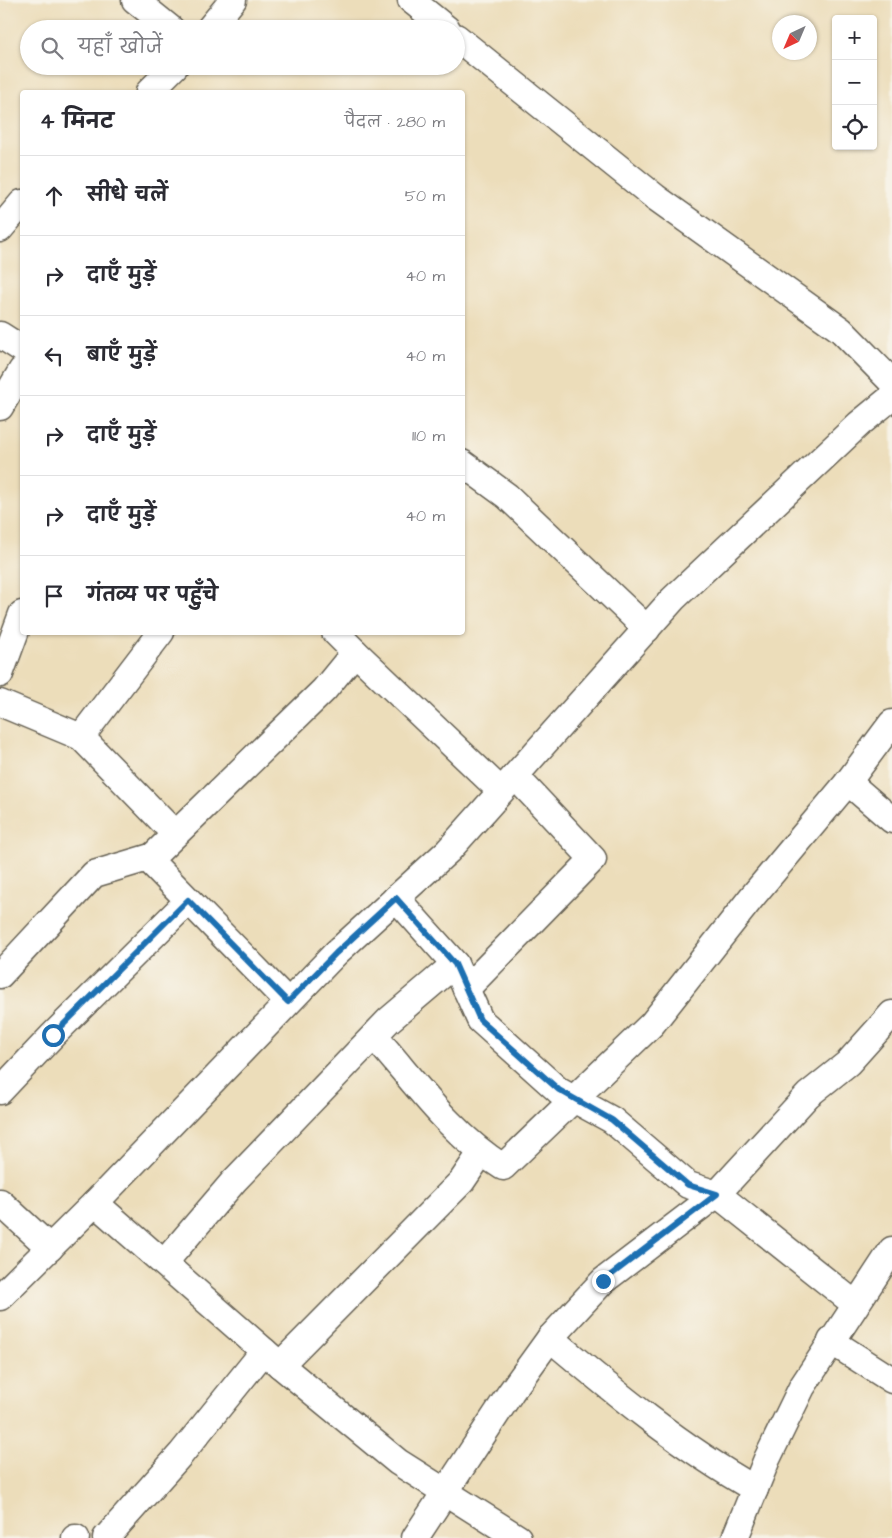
<!DOCTYPE html>
<html lang="hi">
<head>
<meta charset="utf-8">
<style>
  :root { --surface:#fff; --page:#f7f7f7; --text:#2b2b33; --muted:#7c7c81; --line:#e1e1e2 }
  body { margin:0; font-family:"Architects Daughter","Playpen Sans Deva",sans-serif; background:var(--page); color:var(--text) }
  .controls { position:absolute; right:15px; top:15px; display:grid; overflow:hidden; border-radius:5px; box-shadow:0 1px 4px #0004 }
  .controls button { width:45px; height:45px; display:grid; place-items:center; padding:0; border:0; border-bottom:1px solid var(--line); background:var(--surface); color:var(--text); font:25px sans-serif }
  .compass { position:absolute; left:772px; top:15px; width:45px; height:45px; border-radius:50%; background:var(--surface); box-shadow:0 1px 4px #0004; rotate:224deg }
  .stop { position:absolute; width:15px; height:15px; margin:-11px; border:4px solid #1f6fb2; border-radius:50%; background:#fff }
  .stop.end { background:#1f6fb2; border-color:#fff; box-shadow:0 1px 5px #0008 }
  .list { margin:0; padding:0; list-style:none }
  h2 { display:flex; justify-content:space-between; align-items:center; height:65px; margin:0; padding:0 20px; font-size:21px }
  h2 small { font-size:16px; font-weight:400; color:var(--muted) }
  .list li { display:grid; grid-template-columns:32px 1fr auto; gap:15px; align-items:center; box-sizing:border-box; height:80px; padding:0 20px; border-top:1px solid var(--line) }
  .list b { display:block; font-size:19px; white-space:nowrap }
  .list em { font-size:16px; font-style:normal; color:var(--muted) }
  .icon { flex:none; width:28px; height:28px; fill:none; stroke:currentColor; stroke-width:2; stroke-linecap:round; stroke-linejoin:round }
  .map { position:relative; flex:none; width:892px; height:1538px; overflow:hidden }
  .search { position:absolute; background:var(--surface); box-shadow:0 1px 4px #0004; left:20px; top:20px; width:445px; height:55px; display:flex; align-items:center; gap:12px; box-sizing:border-box; padding:0 18px; border-radius:28px; color:var(--muted); font-size:19px }
  .panel { position:absolute; background:var(--surface); box-shadow:0 1px 4px #0004; left:20px; top:90px; width:445px; height:545px; border-radius:5px }
  .map>svg:first-child { display:block }
  .lines { fill:none; stroke-linecap:round; stroke-linejoin:round }
  .minor-casing { stroke:#656053; stroke-width:29 }
  .minor { stroke:#fff; stroke-width:26 }
  .route { stroke:#1f6fb2; stroke-width:6 }
</style>
</head>
<body>
<div class="map">
<svg width="892" height="1538" viewBox="0 0 892 1538">
  <rect width="100%" height="100%" fill="#f7f3e8"/>
  <filter id="ink" filterUnits="userSpaceOnUse"><feTurbulence type="fractalNoise" baseFrequency=".02" numOctaves="2"/><feDisplacementMap in="SourceGraphic" scale="10" xChannelSelector="R" yChannelSelector="G"/><feConvolveMatrix kernelMatrix="1 2 1 2 8 2 1 2 1" color-interpolation-filters="sRGB"/></filter>
  <filter id="wash" filterUnits="userSpaceOnUse"><feTurbulence type="fractalNoise" baseFrequency=".0096" numOctaves="4" result="noise"/><feDisplacementMap in="SourceGraphic" scale="20" xChannelSelector="R" yChannelSelector="G"/><feGaussianBlur stdDeviation="1.12" result="paint"/><feColorMatrix in="noise" values="0 0 0 0 0 0 0 0 0 0 0 0 0 0 0 0 0 1.4 0 .05"/><feComposite in="paint" operator="in"/></filter>
  <g filter="url(#wash)">
    <rect width="100%" height="100%" fill="#ecddba"/>
  </g>
  <g filter="url(#ink)">
    <g class="lines">
      <g class="minor-casing">
        <g id="minor">
          <path d="M 135,0 L 171,29"/>
          <path d="M 411,0 L 447,29"/>
          <path d="M 209,29 L 233,0"/>
          <path d="M 456,37 L 655,197 L 841,330 L 892,382"/>
          <path d="M 149,92 L 175,66"/>
          <path d="M 0,229 L 22,203"/>
          <path d="M 0,335 L 22,349"/>
          <path d="M 0,407 L 22,370"/>
          <path d="M 462,463 L 507,496 L 647,629"/>
          <path d="M 335,632 L 355,652"/>
          <path d="M 0,674 L 22,614"/>
          <path d="M 0,703 L 81,737 L 175,834"/>
          <path d="M 81,737 L 161,632"/>
          <path d="M 848,782 L 892,820"/>
          <path d="M 455,964 L 480,1020 L 559,1091 L 612,1120 L 688,1185 L 717,1194 L 855,1304"/>
          <path d="M 0,975 L 94,874 L 151,857"/>
          <path d="M 466,989 L 593,859 L 515,776"/>
          <path d="M 288,1002 L 149,860 L 324,690 L 355,652 L 501,791"/>
          <path d="M 374,1036 C 414,1081 451,1135 503,1167 L 652,1024 L 752,897 L 848,782 L 892,723"/>
          <path d="M 0,1091 L 53,1035 L 188,901"/>
          <path d="M 0,1202 L 50,1248"/>
          <path d="M 95,1203 L 280,1365 L 398,1462 L 518,1538"/>
          <path d="M 164,1263 L 234,1181 L 389,1020 L 455,964 L 396,898"/>
          <path d="M 0,1297 L 95,1203 L 336,953 L 448,851 L 673,599 L 859,424 L 892,397"/>
          <path d="M 550,1338 C 615,1393 681,1447 755,1489"/>
          <path d="M 831,1341 L 892,1380"/>
          <path d="M 280,1365 L 462,1181 L 481,1153"/>
          <path d="M 75,1538 L 76,1538"/>
          <path d="M 106,1538 L 181,1454 L 264,1351"/>
          <path d="M 415,1538 L 511,1392 L 550,1338 L 603,1281 L 717,1194 L 808,1095 L 848,1063 L 892,1014"/>
          <path d="M 735,1538 L 767,1459 L 802,1387 L 892,1250"/>
        </g>
      </g>
      <use href="#minor" class="minor"/>
    </g>
  </g>
  <g class="lines" filter="url(#ink)">
    <path class="route" d="M 53,1035 L 188,900 L 288,1002 L 336,953 L 396,898 L 455,964 L 480,1020 L 559,1090 L 612,1120 L 688,1185 L 717,1194 L 603,1281"/>
  </g>
</svg>
<div class="controls">
<button>+</button>
<button>−</button>
<button><svg class="icon" aria-label="locate" viewBox="0 0 24 24"><circle cx="12" cy="12" r="6"/><path d="M12 2v4M12 18v4M2 12h4M18 12h4"/></svg></button>
</div>
<svg class="compass" viewBox="-18 -18 36 36"><path d="M0-13l5 13h-10z" fill="#e53935"/><path d="M0 13l5-13h-10z" fill="#7c7c81"/></svg>
<div class="stop" style="left:53px;top:1035px"></div>
<div class="stop end" style="left:603px;top:1281px"></div>
<div class="search"><svg class="icon" aria-label="search" viewBox="0 0 24 24"><circle cx="10" cy="10" r="6"/><path d="M15 15l6 6"/></svg>यहाँ खोजें</div>
<section class="panel">
<h2>4 मिनट<small>पैदल · 280 m</small></h2>
<ul class="list">
<li><svg class="icon" aria-label="ahead" viewBox="0 0 24 24"><path d="M12 20V5M6 11l6-6 6 6"/></svg><div><b>सीधे चलें</b></div><em>50 m</em></li>
<li><svg class="icon" aria-label="right" viewBox="0 0 24 24"><path d="M7 20v-9h11M14 6l5 5-5 5"/></svg><div><b>दाएँ मुड़ें</b></div><em>40 m</em></li>
<li><svg class="icon" aria-label="left" viewBox="0 0 24 24"><path d="M17 20v-9H6M10 6l-5 5 5 5"/></svg><div><b>बाएँ मुड़ें</b></div><em>40 m</em></li>
<li><svg class="icon" aria-label="right" viewBox="0 0 24 24"><path d="M7 20v-9h11M14 6l5 5-5 5"/></svg><div><b>दाएँ मुड़ें</b></div><em>110 m</em></li>
<li><svg class="icon" aria-label="right" viewBox="0 0 24 24"><path d="M7 20v-9h11M14 6l5 5-5 5"/></svg><div><b>दाएँ मुड़ें</b></div><em>40 m</em></li>
<li><svg class="icon" aria-label="arrive" viewBox="0 0 24 24"><path d="M6 21V4h12l-3 4 3 4H6"/></svg><div><b>गंतव्य पर पहुँचे</b></div></li>
</ul>
</section>
</div>
</body>
</html>
